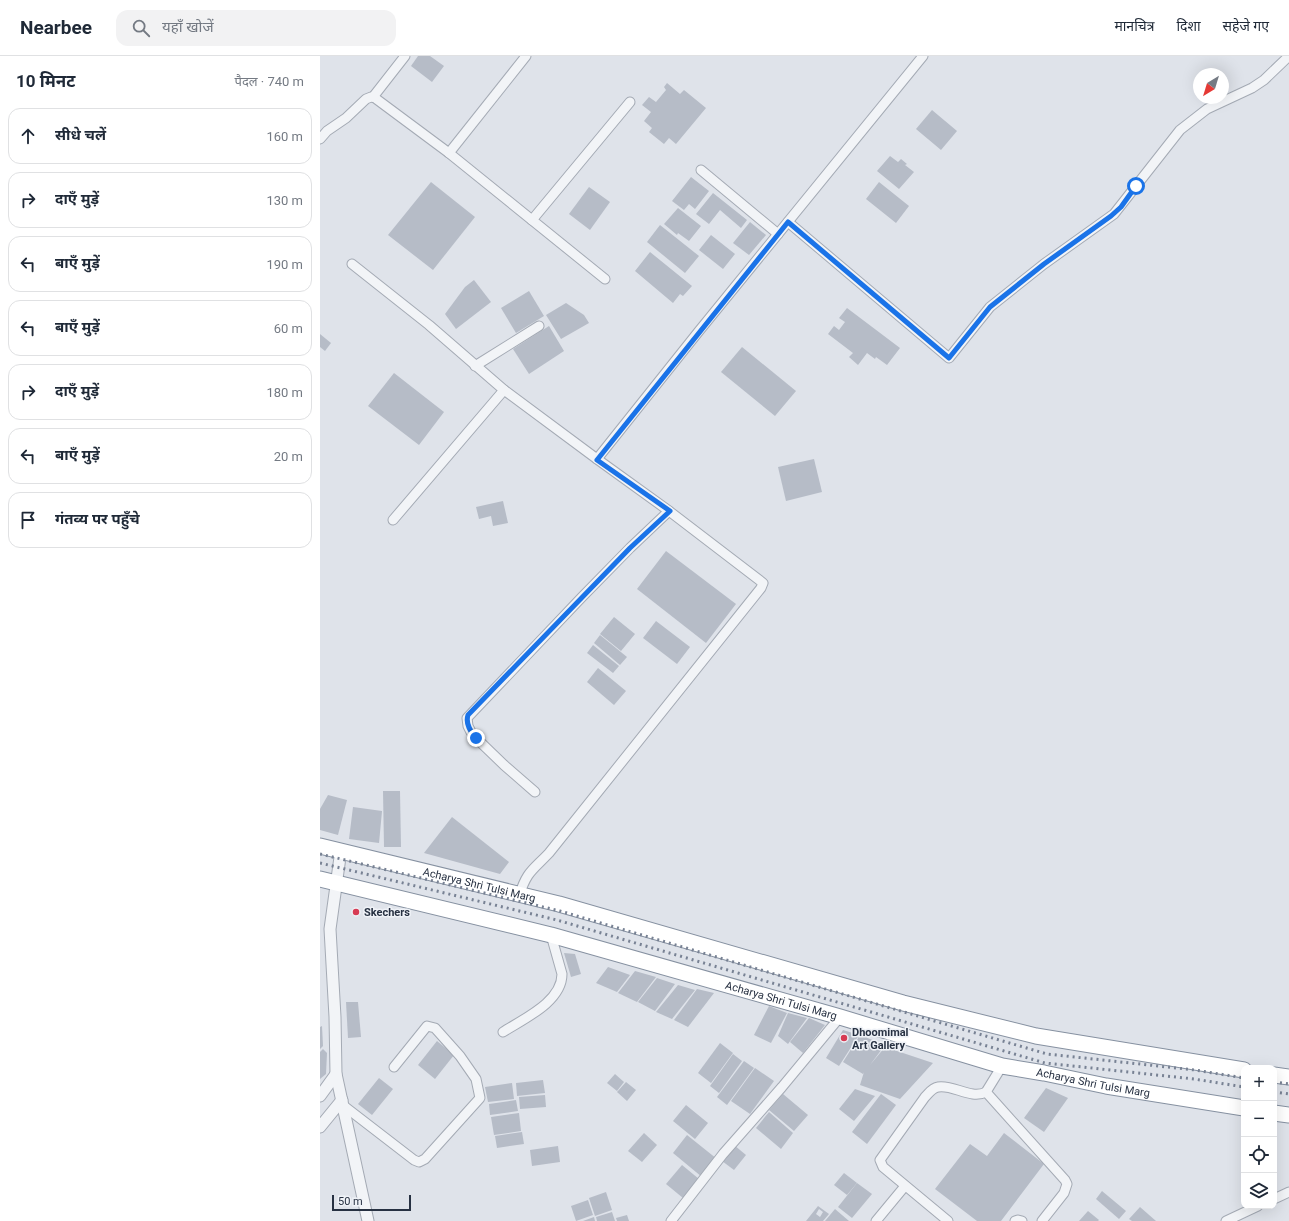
<!DOCTYPE html>
<html lang="hi">
<head>
<meta charset="utf-8">
<style>
  :root { --surface:#fff; --page:#f2f2f3; --text:#1f2937; --muted:#747a83; --line:#e0e1e3 }
  body { margin:0; font-family:Roboto,"Noto Sans Devanagari",sans-serif; background:var(--page); color:var(--text) }
  .controls { position:absolute; right:12px; bottom:12px; display:grid; overflow:hidden; border-radius:8px; box-shadow:0 4px 16px #0002 }
  .controls button { width:36px; height:36px; display:grid; place-items:center; padding:0; border:0; border-bottom:1px solid var(--line); background:var(--surface); color:var(--text); font:20px sans-serif }
  .compass { position:absolute; left:873px; top:12px; width:36px; height:36px; border-radius:50%; background:var(--surface); box-shadow:0 4px 16px #0002; rotate:218deg }
  .scale { position:absolute; left:12px; bottom:10px; width:79px; box-sizing:border-box; padding-left:4px; border:2px solid #273142; border-top:0; font-size:11px; line-height:14px; white-space:nowrap; color:#273142; -webkit-text-stroke:3px #eff2f7; paint-order:stroke }
  .stop { position:absolute; width:12px; height:12px; margin:-9px; border:3px solid #1a73e8; border-radius:50%; background:#fff }
  .stop.end { background:#1a73e8; border-color:#fff; box-shadow:0 1px 4px #0008 }
  .list { margin:0; padding:0; list-style:none }
  h2 { display:flex; justify-content:space-between; align-items:center; height:52px; margin:0; padding:0 16px; font-size:17px }
  h2 small { font-size:13px; font-weight:400; color:var(--muted) }
  .list li { display:grid; grid-template-columns:26px 1fr auto; gap:12px; align-items:center; box-sizing:border-box; height:56px; margin:0 8px 8px; padding:0 8px; border:1px solid var(--line); border-radius:12px }
  .list b { display:block; font-size:15px; white-space:nowrap }
  .list em { font-size:13px; font-style:normal; color:var(--muted) }
  .icon { flex:none; width:22px; height:22px; fill:none; stroke:currentColor; stroke-width:2; stroke-linecap:round; stroke-linejoin:round }
  .map { position:relative; flex:none; width:969px; height:1165px; overflow:hidden }
  header { display:flex; align-items:center; gap:24px; box-sizing:border-box; height:56px; padding:0 20px; background:var(--surface); border-bottom:1px solid var(--line) }
  header strong { font-size:19px }
  nav { display:flex; gap:22px; margin-inline-start:auto; font-size:14px }
  .search { width:280px; height:36px; background:var(--page); display:flex; align-items:center; gap:10px; box-sizing:border-box; padding:0 14px; border-radius:12px; color:var(--muted); font-size:15px }
  main { display:flex }
  aside { flex:1; background:var(--surface) }
  .map>svg:first-child { display:block }
  .building { fill:#b6bcc7; fill-rule:evenodd }
  .lines { fill:none; stroke-linecap:round; stroke-linejoin:round }
  .minor-casing { stroke:#a4aab4; stroke-width:11 }
  .tertiary-casing { stroke:#a4aab4; stroke-width:13 }
  .trunk-casing { stroke:#8691a1; stroke-width:17 }
  .minor { stroke:#f2f4f7; stroke-width:9 }
  .tertiary { stroke:#f2f4f7; stroke-width:11 }
  .trunk { stroke:#fff; stroke-width:15 }
  .rail { stroke:#788294; stroke-width:3; stroke-dasharray:2 4; stroke-linecap:butt }
  .route { stroke:#1a73e8; stroke-width:5 }
  .poi-dot { fill:#d73b53; stroke:#eff2f7; stroke-width:1.5 }
  .labels { text-anchor:middle; dominant-baseline:central; stroke-width:3; stroke-linejoin:round; paint-order:stroke }
  .street-label { font-size:11px; fill:#273142; stroke:#eff2f7 }
  .poi-label { font-size:11px; font-weight:bold; fill:#273142; stroke:#eff2f7; text-anchor:start }
</style>
</head>
<body>
<header>
<strong>Nearbee</strong>
<div class="search"><svg class="icon" aria-label="search" viewBox="0 0 24 24"><circle cx="10" cy="10" r="6"/><path d="M15 15l6 6"/></svg>यहाँ खोजें</div>
<nav><a>मानचित्र</a><a>दिशा</a><a>सहेजे गए</a></nav>
</header>
<main>
<aside>
<h2>10 मिनट<small>पैदल · 740 m</small></h2>
<ul class="list">
<li><svg class="icon" aria-label="ahead" viewBox="0 0 24 24"><path d="M12 20V5M6 11l6-6 6 6"/></svg><div><b>सीधे चलें</b></div><em>160 m</em></li>
<li><svg class="icon" aria-label="right" viewBox="0 0 24 24"><path d="M7 20v-9h11M14 6l5 5-5 5"/></svg><div><b>दाएँ मुड़ें</b></div><em>130 m</em></li>
<li><svg class="icon" aria-label="left" viewBox="0 0 24 24"><path d="M17 20v-9H6M10 6l-5 5 5 5"/></svg><div><b>बाएँ मुड़ें</b></div><em>190 m</em></li>
<li><svg class="icon" aria-label="left" viewBox="0 0 24 24"><path d="M17 20v-9H6M10 6l-5 5 5 5"/></svg><div><b>बाएँ मुड़ें</b></div><em>60 m</em></li>
<li><svg class="icon" aria-label="right" viewBox="0 0 24 24"><path d="M7 20v-9h11M14 6l5 5-5 5"/></svg><div><b>दाएँ मुड़ें</b></div><em>180 m</em></li>
<li><svg class="icon" aria-label="left" viewBox="0 0 24 24"><path d="M17 20v-9H6M10 6l-5 5 5 5"/></svg><div><b>बाएँ मुड़ें</b></div><em>20 m</em></li>
<li><svg class="icon" aria-label="arrive" viewBox="0 0 24 24"><path d="M6 21V4h12l-3 4 3 4H6"/></svg><div><b>गंतव्य पर पहुँचे</b></div></li>
</ul>
</aside>
<div class="map">
<svg width="969" height="1165" viewBox="0 0 969 1165">
  <rect width="100%" height="100%" fill="#dfe3ea"/>
  <g class="building">
    <path d="M 98,0 L 110,0 L 124,10 L 112,26 L 91,10 Z"/>
    <path d="M 347,27 L 360,38 L 364,34 L 386,52 L 356,88 L 349,82 L 344,88 L 329,76 L 332,72 L 324,65 L 331,56 L 322,49 L 329,41 L 336,46 L 346,34 L 344,31 Z"/>
    <path d="M 612,54 L 637,75 L 621,94 L 596,73 Z"/>
    <path d="M 570,100 L 578,106 L 581,103 L 587,108 L 585,109 L 594,116 L 579,133 L 557,115 Z"/>
    <path d="M 371,121 L 389,135 L 375,153 L 369,148 L 364,154 L 352,145 Z"/>
    <path d="M 111,126 L 155,161 L 113,214 L 68,179 Z"/>
    <path d="M 559,126 L 589,150 L 576,167 L 546,143 Z"/>
    <path d="M 269,131 L 290,146 L 270,174 L 249,158 Z"/>
    <path d="M 393,137 L 427,164 L 421,172 L 400,154 L 389,168 L 376,158 Z"/>
    <path d="M 358,152 L 381,170 L 369,185 L 358,177 L 357,179 L 344,168 Z"/>
    <path d="M 430,166 L 446,179 L 429,199 L 413,187 Z"/>
    <path d="M 340,169 L 379,200 L 365,217 L 327,186 Z"/>
    <path d="M 391,179 L 415,198 L 403,213 L 379,194 Z"/>
    <path d="M 330,196 L 372,230 L 363,240 L 360,238 L 353,247 L 315,215 Z"/>
    <path d="M 154,224 L 171,246 L 136,273 L 125,258 L 145,231 Z"/>
    <path d="M 209,235 L 224,260 L 196,277 L 181,252 Z"/>
    <path d="M 246,247 L 264,259 L 269,267 L 241,283 L 226,259 Z"/>
    <path d="M 527,252 L 580,292 L 567,309 L 556,301 L 555,303 L 547,297 L 538,309 L 529,301 L 533,297 L 508,278 L 514,270 L 519,274 L 525,266 L 519,262 Z"/>
    <path d="M 229,270 L 244,295 L 209,318 L 193,293 Z"/>
    <path d="M 0,278 L 11,287 L 5,295 L 0,291 Z"/>
    <path d="M 422,291 L 476,335 L 455,360 L 401,316 Z"/>
    <path d="M 74,317 L 124,356 L 99,389 L 48,350 Z"/>
    <path d="M 494,403 L 502,436 L 466,445 L 458,411 Z"/>
    <path d="M 183,445 L 188,467 L 173,470 L 171,460 L 159,463 L 156,451 Z"/>
    <path d="M 346,495 L 416,548 L 386,587 L 317,533 Z"/>
    <path d="M 294,561 L 315,578 L 301,595 L 280,578 Z"/>
    <path d="M 336,565 L 370,591 L 357,608 L 323,582 Z"/>
    <path d="M 280,579 L 307,601 L 300,609 L 274,587 Z"/>
    <path d="M 273,589 L 299,610 L 293,617 L 267,597 Z"/>
    <path d="M 278,612 L 306,635 L 294,649 L 267,626 Z"/>
    <path d="M 63,735 L 80,735 L 81,791 L 64,791 Z"/>
    <path d="M 8,739 L 27,744 L 18,779 L 0,774 L 0,753 Z"/>
    <path d="M 33,751 L 62,755 L 59,787 L 29,783 Z"/>
    <path d="M 132,761 L 189,806 L 180,818 L 104,797 Z"/>
    <path d="M 244,897 L 255,898 L 261,918 L 251,921 Z"/>
    <path d="M 288,911 L 310,919 L 297,936 L 276,927 Z"/>
    <path d="M 315,915 L 336,921 L 317,946 L 298,937 Z"/>
    <path d="M 337,922 L 355,928 L 335,955 L 318,946 Z"/>
    <path d="M 358,929 L 375,934 L 352,963 L 336,956 Z"/>
    <path d="M 377,933 L 394,937 L 368,971 L 354,964 Z"/>
    <path d="M 26,946 L 38,946 L 41,981 L 28,982 Z"/>
    <path d="M 449,950 L 467,957 L 451,987 L 434,979 Z"/>
    <path d="M 468,957 L 487,962 L 468,988 L 458,980 Z"/>
    <path d="M 489,962 L 505,969 L 483,997 L 470,986 Z"/>
    <path d="M 2,970 L 3,990 L 0,993 L 0,971 Z"/>
    <path d="M 523,974 L 539,979 L 519,1010 L 506,1002 Z"/>
    <path d="M 540,979 L 565,989 L 550,1009 L 565,991 L 613,1007 L 580,1043 L 540,1029 L 544,1016 L 543,1018 L 523,1006 Z"/>
    <path d="M 117,985 L 134,999 L 115,1023 L 98,1009 Z"/>
    <path d="M 400,987 L 413,997 L 391,1027 L 378,1017 Z"/>
    <path d="M 3,993 L 7,997 L 6,1018 L 0,1023 L 0,996 Z"/>
    <path d="M 413,998 L 422,1005 L 399,1037 L 390,1030 Z"/>
    <path d="M 424,1005 L 434,1012 L 407,1049 L 397,1041 Z"/>
    <path d="M 435,1012 L 454,1025 L 430,1058 L 411,1045 Z"/>
    <path d="M 295,1018 L 304,1026 L 297,1035 L 287,1027 Z"/>
    <path d="M 59,1022 L 73,1033 L 52,1059 L 38,1048 Z"/>
    <path d="M 223,1024 L 225,1037 L 197,1040 L 196,1027 Z"/>
    <path d="M 306,1026 L 316,1034 L 307,1045 L 297,1036 Z"/>
    <path d="M 192,1027 L 194,1043 L 168,1046 L 165,1031 Z"/>
    <path d="M 726,1032 L 748,1042 L 724,1076 L 704,1062 Z"/>
    <path d="M 535,1033 L 555,1040 L 534,1065 L 519,1053 Z"/>
    <path d="M 463,1038 L 488,1059 L 474,1075 L 449,1054 Z"/>
    <path d="M 561,1038 L 576,1049 L 547,1088 L 532,1076 Z"/>
    <path d="M 225,1039 L 226,1051 L 200,1053 L 199,1041 Z"/>
    <path d="M 196,1044 L 198,1055 L 170,1059 L 169,1048 Z"/>
    <path d="M 366,1049 L 388,1067 L 375,1083 L 353,1065 Z"/>
    <path d="M 449,1056 L 473,1077 L 461,1093 L 436,1072 Z"/>
    <path d="M 199,1057 L 201,1075 L 174,1079 L 171,1061 Z"/>
    <path d="M 202,1076 L 204,1088 L 177,1092 L 175,1080 Z"/>
    <path d="M 324,1077 L 337,1089 L 322,1106 L 308,1095 Z"/>
    <path d="M 684,1077 L 724,1108 L 681,1165 L 657,1165 L 615,1133 L 650,1088 L 667,1100 Z"/>
    <path d="M 367,1079 L 397,1103 L 382,1121 L 353,1097 Z"/>
    <path d="M 414,1089 L 426,1099 L 414,1114 L 402,1105 Z"/>
    <path d="M 238,1090 L 240,1106 L 212,1110 L 210,1094 Z"/>
    <path d="M 362,1109 L 379,1123 L 363,1142 L 346,1128 Z"/>
    <path d="M 524,1117 L 537,1127 L 527,1139 L 514,1129 Z"/>
    <path d="M 537,1127 L 552,1138 L 532,1162 L 518,1151 Z"/>
    <path d="M 782,1135 L 806,1155 L 799,1163 L 776,1143 Z"/>
    <path d="M 286,1136 L 292,1154 L 275,1160 L 269,1142 Z"/>
    <path d="M 268,1144 L 273,1159 L 256,1165 L 251,1150 Z"/>
    <path d="M 498,1150 L 509,1158 L 503,1165 L 486,1165 ZM 499,1153 L 503,1156 L 500,1161 L 496,1158 Z"/>
    <path d="M 820,1151 L 836,1165 L 812,1165 L 809,1163 Z"/>
    <path d="M 515,1153 L 529,1165 L 505,1165 Z"/>
    <path d="M 768,1155 L 779,1164 L 778,1165 L 759,1165 Z"/>
    <path d="M 292,1156 L 295,1165 L 277,1165 L 276,1161 Z"/>
    <path d="M 307,1159 L 309,1165 L 297,1165 L 296,1162 Z"/>
    <path d="M 274,1161 L 275,1165 L 263,1165 Z"/>
  </g>
  <g class="lines">
    <g class="minor-casing">
      <g id="minor">
        <path d="M 53,41 L 85,0"/>
        <path d="M 0,83 L 7,75 L 26,62 L 46,43 L 51,41 L 55,42 L 129,97 L 285,223"/>
        <path d="M 129,97 L 206,0"/>
        <path d="M 381,114 L 458,178"/>
        <path d="M 212,164 L 310,46"/>
        <path d="M 468,166 L 629,302 L 670,251 L 724,208 L 794,158 L 860,74 L 887,53 L 932,32 L 944,24 L 969,0"/>
        <path d="M 32,208 L 109,269 L 184,334 L 277,403 L 349,455 L 443,527 L 441,532 L 229,797 C 212,815 207,815 199,840"/>
        <path d="M 155,310 L 219,270"/>
        <path d="M 277,403 L 379,275 L 603,0"/>
        <path d="M 73,464 L 184,334"/>
        <path d="M 215,736 L 184,709 L 156,682 L 151,676 L 148,670 L 147,662 L 262,541 L 310,492 L 349,455"/>
        <path d="M 183,976 C 203,963 242,946 242,918 L 231,879"/>
        <path d="M 666,1036 L 745,1124 L 747,1128 L 744,1137 L 722,1165"/>
        <path d="M 24,1050 L 94,1104 L 99,1106 L 105,1103 L 160,1042 L 156,1023 L 140,1000 L 115,972 L 107,970 L 74,1011"/>
        <path d="M 954,1143 L 969,1136"/>
        <path d="M 351,1165 L 403,1098 L 462,1031 L 520,961"/>
        <path d="M 556,1165 L 585,1130"/>
        <path d="M 628,1165 L 563,1111 L 560,1104 L 605,1041 C 609,1037 612,1032 618,1031 C 633,1028 651,1044 666,1036 L 682,1010"/>
        <path d="M 695,1165 L 698,1164 L 702,1165"/>
        <path d="M 906,1165 L 938,1150"/>
      </g>
    </g>
    <g class="tertiary-casing">
      <g id="tertiary">
        <path d="M 21,794 L 10,873 L 15,961 L 16,1018 L 48,1165"/>
        <path d="M 0,1040 L 16,1018"/>
        <path d="M 0,1071 L 22,1044"/>
      </g>
    </g>
    <g class="trunk-casing">
      <g id="trunk">
        <path id="s1" d="M 0,790 L 239,848 L 583,947 L 716,980 L 924,1014"/>
        <path id="s2" d="M 0,823 L 231,879 L 520,961 L 682,1010 L 724,1017 L 786,1030 L 924,1052"/>
        <path d="M 954,1019 L 969,1021"/>
        <path d="M 954,1057 L 969,1059"/>
      </g>
    </g>
    <use href="#minor" class="minor"/>
    <use href="#tertiary" class="tertiary"/>
    <use href="#trunk" class="trunk"/>
    <g class="rail">
      <path d="M 0,798 L 240,855 L 727,998 L 875,1014 L 924,1022"/>
      <path d="M 0,807 L 237,864 L 725,1007 L 874,1023 L 924,1031"/>
      <path d="M 954,1026 L 969,1028"/>
      <path d="M 954,1036 L 969,1038"/>
    </g>
  </g>
  <g class="lines">
    <path class="route" d="M 156,682 C 151,676 145,668 148,659 L 310,492 L 350,455 L 277,404 L 468,166 L 629,302 L 670,251 L 724,208 L 791,160 L 801,151 L 816,130"/>
  </g>
  <g class="poi-dot">
    <circle cx="36" cy="856" r="4"/>
    <circle cx="524" cy="982" r="4"/>
  </g>
  <g class="labels">
    <g class="street-label">
      <text stroke="none"><textPath href="#s1" startOffset="164">Acharya Shri Tulsi Marg</textPath></text>
      <text stroke="none"><textPath href="#s2" startOffset="477">Acharya Shri Tulsi Marg</textPath></text>
      <text stroke="none"><textPath href="#s2" startOffset="800">Acharya Shri Tulsi Marg</textPath></text>
    </g>
    <g class="poi-label">
      <text x="44" y="856">Skechers</text>
      <text x="532" y="976">Dhoomimal<tspan x="532" dy="13">Art Gallery</tspan></text>
    </g>
  </g>
</svg>
<div class="controls">
<button>+</button>
<button>−</button>
<button><svg class="icon" aria-label="locate" viewBox="0 0 24 24"><circle cx="12" cy="12" r="6"/><path d="M12 2v4M12 18v4M2 12h4M18 12h4"/></svg></button>
<button><svg class="icon" aria-label="layers" viewBox="0 0 24 24"><path d="M12 4l9 5-9 5-9-5zM3 14l9 5 9-5"/></svg></button>
</div>
<svg class="compass" viewBox="-18 -18 36 36"><path d="M0-13l5 13h-10z" fill="#e53935"/><path d="M0 13l5-13h-10z" fill="#747a83"/></svg>
<div class="scale">50 m</div>
<div class="stop" style="left:816px;top:130px"></div>
<div class="stop end" style="left:156px;top:682px"></div>
</div>
</main>
</body>
</html>
